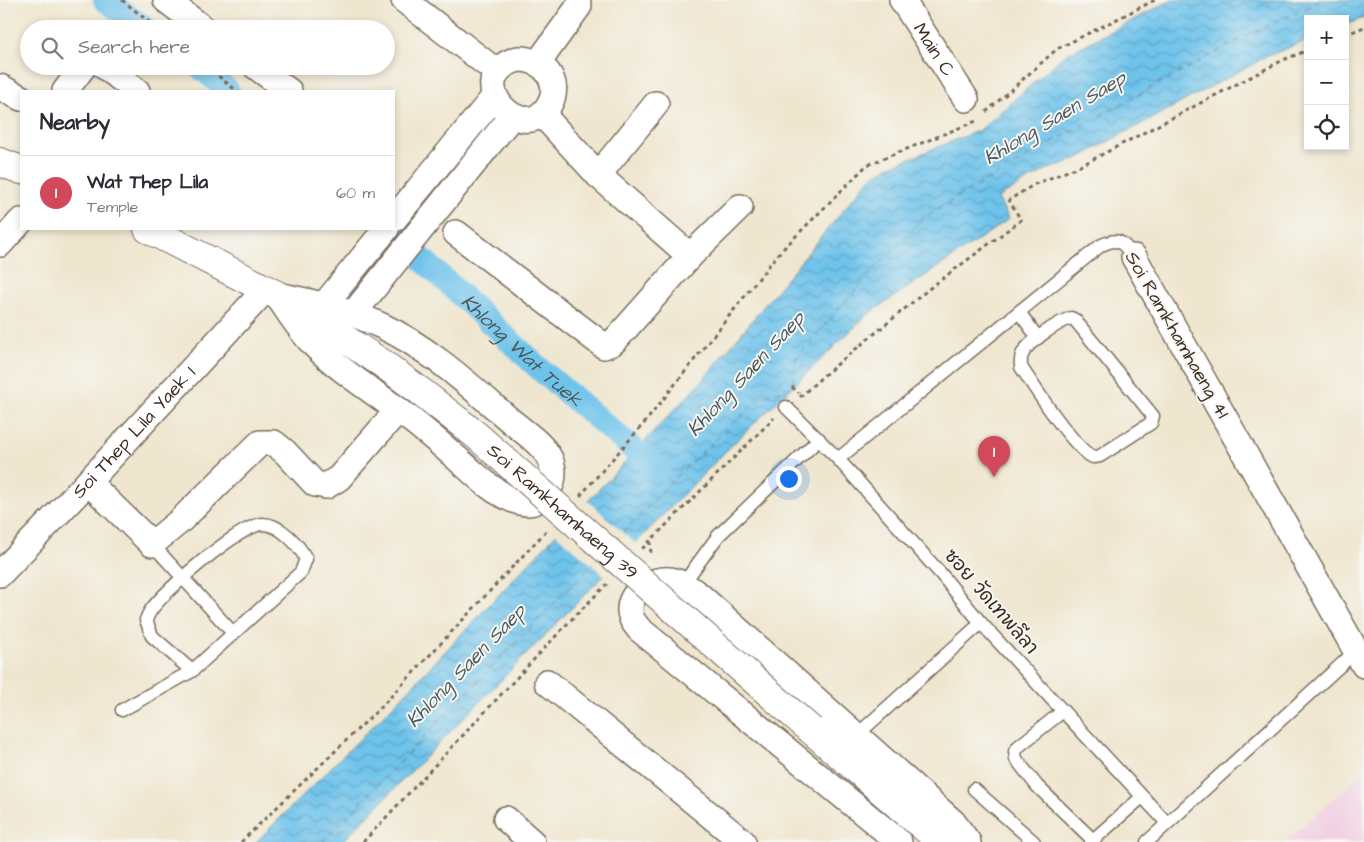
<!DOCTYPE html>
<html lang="en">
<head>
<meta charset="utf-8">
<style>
  :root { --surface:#fff; --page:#f7f7f7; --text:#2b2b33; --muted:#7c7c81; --line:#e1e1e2; --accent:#d1495b }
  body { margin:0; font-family:"Architects Daughter","Playpen Sans Thai",sans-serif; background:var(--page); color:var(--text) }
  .controls { position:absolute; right:15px; top:15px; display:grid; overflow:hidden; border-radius:0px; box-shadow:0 2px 8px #0003 }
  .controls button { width:45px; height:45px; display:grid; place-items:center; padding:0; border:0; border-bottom:1px solid var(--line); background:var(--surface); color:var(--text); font:25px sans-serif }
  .you { position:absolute; left:788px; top:478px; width:18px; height:18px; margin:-12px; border:4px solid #fff; border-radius:50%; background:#1a73e8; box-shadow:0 0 0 8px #1a73e833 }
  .badge { display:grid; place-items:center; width:32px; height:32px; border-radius:50%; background:var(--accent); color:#fff; font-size:16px; font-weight:700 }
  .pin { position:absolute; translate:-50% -41px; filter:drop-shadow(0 1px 2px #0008) }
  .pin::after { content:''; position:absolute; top:26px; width:18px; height:15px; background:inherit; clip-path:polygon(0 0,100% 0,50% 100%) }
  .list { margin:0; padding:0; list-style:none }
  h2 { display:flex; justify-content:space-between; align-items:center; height:65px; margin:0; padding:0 20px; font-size:21px }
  h2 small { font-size:16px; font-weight:400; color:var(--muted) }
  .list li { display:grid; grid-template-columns:32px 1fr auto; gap:15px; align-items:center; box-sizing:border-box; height:75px; padding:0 20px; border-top:1px solid var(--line) }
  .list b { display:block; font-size:19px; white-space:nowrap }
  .list p { margin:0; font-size:16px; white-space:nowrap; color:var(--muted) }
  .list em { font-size:16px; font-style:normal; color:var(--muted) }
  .icon { flex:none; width:28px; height:28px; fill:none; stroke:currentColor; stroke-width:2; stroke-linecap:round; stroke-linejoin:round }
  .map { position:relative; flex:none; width:1364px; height:842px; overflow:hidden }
  .search { position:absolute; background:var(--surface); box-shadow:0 2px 8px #0003; left:20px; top:20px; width:375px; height:55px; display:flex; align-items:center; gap:12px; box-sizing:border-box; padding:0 18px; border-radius:28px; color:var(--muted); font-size:19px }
  .panel { position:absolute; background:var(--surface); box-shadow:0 2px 8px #0003; left:20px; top:90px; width:375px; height:140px; border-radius:0px }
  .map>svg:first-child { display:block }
  .built { fill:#f2cfe2 }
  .water { fill:url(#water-waves); stroke:#547684 }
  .pier { fill:#efe6cf }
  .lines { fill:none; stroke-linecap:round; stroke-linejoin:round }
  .canal { stroke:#6ec3eb; stroke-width:24 }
  .ferry { stroke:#4a585c; stroke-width:1; stroke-dasharray:6 5; stroke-linecap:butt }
  .service-casing { stroke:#7a6c5c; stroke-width:15 }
  .minor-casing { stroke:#7a6c5c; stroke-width:28 }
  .secondary-casing { stroke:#7a6c5c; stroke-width:30 }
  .path { stroke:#7a6c5c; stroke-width:3; stroke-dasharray:4 4; stroke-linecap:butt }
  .service { stroke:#fff; stroke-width:12 }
  .minor { stroke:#fff; stroke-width:25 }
  .secondary { stroke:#fff; stroke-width:28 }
  .secondary-bridge-casing { stroke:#7a6c5c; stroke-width:30; stroke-linecap:butt }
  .secondary-bridge { stroke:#fff; stroke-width:28 }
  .labels { text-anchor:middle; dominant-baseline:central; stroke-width:4; stroke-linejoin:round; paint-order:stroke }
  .street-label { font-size:19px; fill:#3b2a1e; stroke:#f6f6f2 }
  .water-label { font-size:20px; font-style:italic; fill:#4a585c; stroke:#f6f6f2 }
</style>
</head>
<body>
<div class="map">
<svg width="1364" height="842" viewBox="0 0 1364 842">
  <defs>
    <pattern id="water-waves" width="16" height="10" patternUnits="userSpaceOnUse" patternTransform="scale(1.25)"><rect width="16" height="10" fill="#6ec3eb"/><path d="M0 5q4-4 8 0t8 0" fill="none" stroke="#5c9fbe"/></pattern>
  </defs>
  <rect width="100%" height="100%" fill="#f6f6f2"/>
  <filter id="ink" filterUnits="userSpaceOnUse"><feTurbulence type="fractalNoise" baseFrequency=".02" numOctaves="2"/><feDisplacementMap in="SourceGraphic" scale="10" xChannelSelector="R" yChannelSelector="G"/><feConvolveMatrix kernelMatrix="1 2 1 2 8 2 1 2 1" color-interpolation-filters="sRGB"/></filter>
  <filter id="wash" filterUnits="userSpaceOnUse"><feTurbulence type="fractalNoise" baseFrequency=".0096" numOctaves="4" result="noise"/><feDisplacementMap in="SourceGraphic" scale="20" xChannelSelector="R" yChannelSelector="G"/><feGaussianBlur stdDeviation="1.12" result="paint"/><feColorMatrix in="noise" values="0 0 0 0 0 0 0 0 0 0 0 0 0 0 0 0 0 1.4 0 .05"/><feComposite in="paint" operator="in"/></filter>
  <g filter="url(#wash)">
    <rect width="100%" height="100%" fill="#efe6cf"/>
    <path class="built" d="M 1364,772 L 1364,842 L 1285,842 Z"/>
    <path class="water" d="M 1172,0 L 1364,0 L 1364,18 L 1345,25 L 1345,19 L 1308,19 L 1308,40 L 1268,56 L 1078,158 L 1046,170 L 998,198 L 1009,219 L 867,315 L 728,449 L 342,842 L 256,842 L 397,702 L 701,382 L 870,178 L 888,167 L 980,130 L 1065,55 Z"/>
    <path class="pier" d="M 586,499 L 637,545 L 606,577 L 555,533 Z"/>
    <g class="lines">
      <g class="canal">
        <path d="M 105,0 L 147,29"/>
        <path d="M 199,66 L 228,91"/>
        <path id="s1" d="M 388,229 L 421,258 L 543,372 L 658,470"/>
      </g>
      <g class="ferry">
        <path d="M 615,541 L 678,475 L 761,397 L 792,387 L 796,358 L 867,277 L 924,217 L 1063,136 L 1248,35 L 1323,0"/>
        <path d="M 322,842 L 596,560"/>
      </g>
    </g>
  </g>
  <g filter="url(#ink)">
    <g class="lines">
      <g class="service-casing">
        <g id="service">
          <path d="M 1019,312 L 1038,338"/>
          <path d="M 1071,318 L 1075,320 L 1153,416 L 1151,423 L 1100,456 C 1098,457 1095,457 1093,457 C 1076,451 1032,384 1021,367 C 1021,363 1020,359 1022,355 C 1027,342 1059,322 1071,318 Z"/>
          <path d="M 786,407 L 838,459 L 941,574 L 981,623 L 1167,823"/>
          <path d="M 838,459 L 1100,246 C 1119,236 1122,242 1134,257"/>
          <path d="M 152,544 L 233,633"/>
          <path d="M 683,584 L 718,536 L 819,439"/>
          <path d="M 122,710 L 192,671 L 301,572 L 306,559 C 299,545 280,524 263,524 C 241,524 164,591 151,610 C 149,613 147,617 146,620 L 152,636 L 192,671"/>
          <path d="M 1063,711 L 1019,746 L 1015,751 L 1016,759 L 1037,786 L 1093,840 L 1091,842"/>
          <path d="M 857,735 L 981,623"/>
          <path d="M 974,789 L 1034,842"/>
          <path d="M 1093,840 L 1142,797"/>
          <path d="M 1147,842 L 1356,651"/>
        </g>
      </g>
      <g class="minor-casing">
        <g id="minor">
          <path d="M 166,0 L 204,29"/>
          <path d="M 404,0 L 497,72"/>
          <path id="s2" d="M 902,0 L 966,99"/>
          <path d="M 518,59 C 543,58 563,82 549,105 C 523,150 457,77 518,59 Z"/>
          <path d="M 538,63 L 579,6"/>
          <path d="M 104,66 L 137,91"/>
          <path d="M 255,66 L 289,91"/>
          <path d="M 0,87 L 21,98"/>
          <path d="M 65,91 L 84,66"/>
          <path d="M 598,175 L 656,104"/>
          <path d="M 394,219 L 494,97"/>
          <path d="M 456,233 L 604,346 L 612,343 L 618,337 L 690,256 L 598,175 L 542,114"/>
          <path d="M 0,244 L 21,221"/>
          <path d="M 690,256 L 740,207"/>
          <path d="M 1134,257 L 1364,665"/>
          <path d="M 277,295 C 313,302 348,310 382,326 C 431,349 471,387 512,422 C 524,432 543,444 550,459 C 556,473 553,490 540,499 C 529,507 516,502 505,496 C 491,489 480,479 469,469 C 451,453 433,437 414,422 C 381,396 343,374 313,344 C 299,329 288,312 277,295 Z"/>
          <path d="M 324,305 L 386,229"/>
          <path d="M 353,314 L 512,116"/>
          <path d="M 88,482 L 152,544 L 180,521 L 260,443 L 274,443 L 285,452 L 315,484 L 326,486 L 339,478 L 398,410"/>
          <path id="s3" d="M 0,574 L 88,482 L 266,289"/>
          <path d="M 547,682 L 743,842"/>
          <path d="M 506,819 L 532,842"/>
          <path d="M 899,842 L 639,629 C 636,625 632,621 631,616 C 624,594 653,577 671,580 C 682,582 690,589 699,595 L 953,822 L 968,842"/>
        </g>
      </g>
      <g class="secondary-casing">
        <g id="secondary">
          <path d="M 0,162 L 21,170"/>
          <path d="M 148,229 L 277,295 L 382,363"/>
          <path d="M 811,730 L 941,842"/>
        </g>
      </g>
      <g class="path">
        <path d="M 122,0 L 158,29"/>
        <path d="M 1345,35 L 1364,27"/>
        <path d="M 206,66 L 237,91"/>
        <path d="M 986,112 L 1057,49 L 1155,0"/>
        <path d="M 792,387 L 799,393"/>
        <path d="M 800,397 L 823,376 L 930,288 L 1021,220 L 1009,200 L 1035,184 L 1078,167 L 1283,60 L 1308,50"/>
        <path d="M 580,496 L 646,421 L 778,254 L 867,165 L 976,121"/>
        <path d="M 650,541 L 651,555"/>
        <path d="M 642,549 L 774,418"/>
        <path d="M 241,842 L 383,705 L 548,529"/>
        <path d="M 363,842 L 569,622 L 607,584"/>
      </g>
      <use href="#service" class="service"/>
      <use href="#minor" class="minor"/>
      <use href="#secondary" class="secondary"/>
      <g class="secondary-bridge-casing">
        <g id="secondary-bridge">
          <path id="s4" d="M 382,363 L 424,394 L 476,435 L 811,730"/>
        </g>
      </g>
      <use href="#secondary-bridge" class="secondary-bridge"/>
    </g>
  </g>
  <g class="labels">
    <g class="street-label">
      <text stroke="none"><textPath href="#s2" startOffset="59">Main C</textPath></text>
      <text transform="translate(1177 335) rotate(60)">Soi Ramkhamhaeng 41</text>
      <text stroke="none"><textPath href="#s3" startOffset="195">Soi Thep Lila Yaek 1</textPath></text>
      <text stroke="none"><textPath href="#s4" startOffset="234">Soi Ramkhamhaeng 39</textPath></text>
      <text transform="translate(991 602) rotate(49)">ซอย วัดเทพลีลา</text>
    </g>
    <g class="water-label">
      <text transform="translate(1055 118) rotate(-31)">Khlong Saen Saep</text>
      <text stroke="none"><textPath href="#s1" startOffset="181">Khlong Wat Tuek</textPath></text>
      <text transform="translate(746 374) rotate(-47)">Khlong Saen Saep</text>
      <text transform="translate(466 666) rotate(-46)">Khlong Saen Saep</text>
    </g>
  </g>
</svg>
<div class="controls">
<button>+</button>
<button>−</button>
<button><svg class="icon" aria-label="locate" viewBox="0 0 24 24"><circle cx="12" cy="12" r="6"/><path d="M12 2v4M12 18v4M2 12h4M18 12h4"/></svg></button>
</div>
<div class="you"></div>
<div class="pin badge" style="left:994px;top:477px">1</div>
<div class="search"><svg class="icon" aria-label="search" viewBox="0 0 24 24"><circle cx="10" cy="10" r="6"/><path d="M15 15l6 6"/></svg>Search here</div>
<section class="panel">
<h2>Nearby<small></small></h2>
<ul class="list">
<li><span class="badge">1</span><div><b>Wat Thep Lila</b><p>Temple</p></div><em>60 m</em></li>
</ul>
</section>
</div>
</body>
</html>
